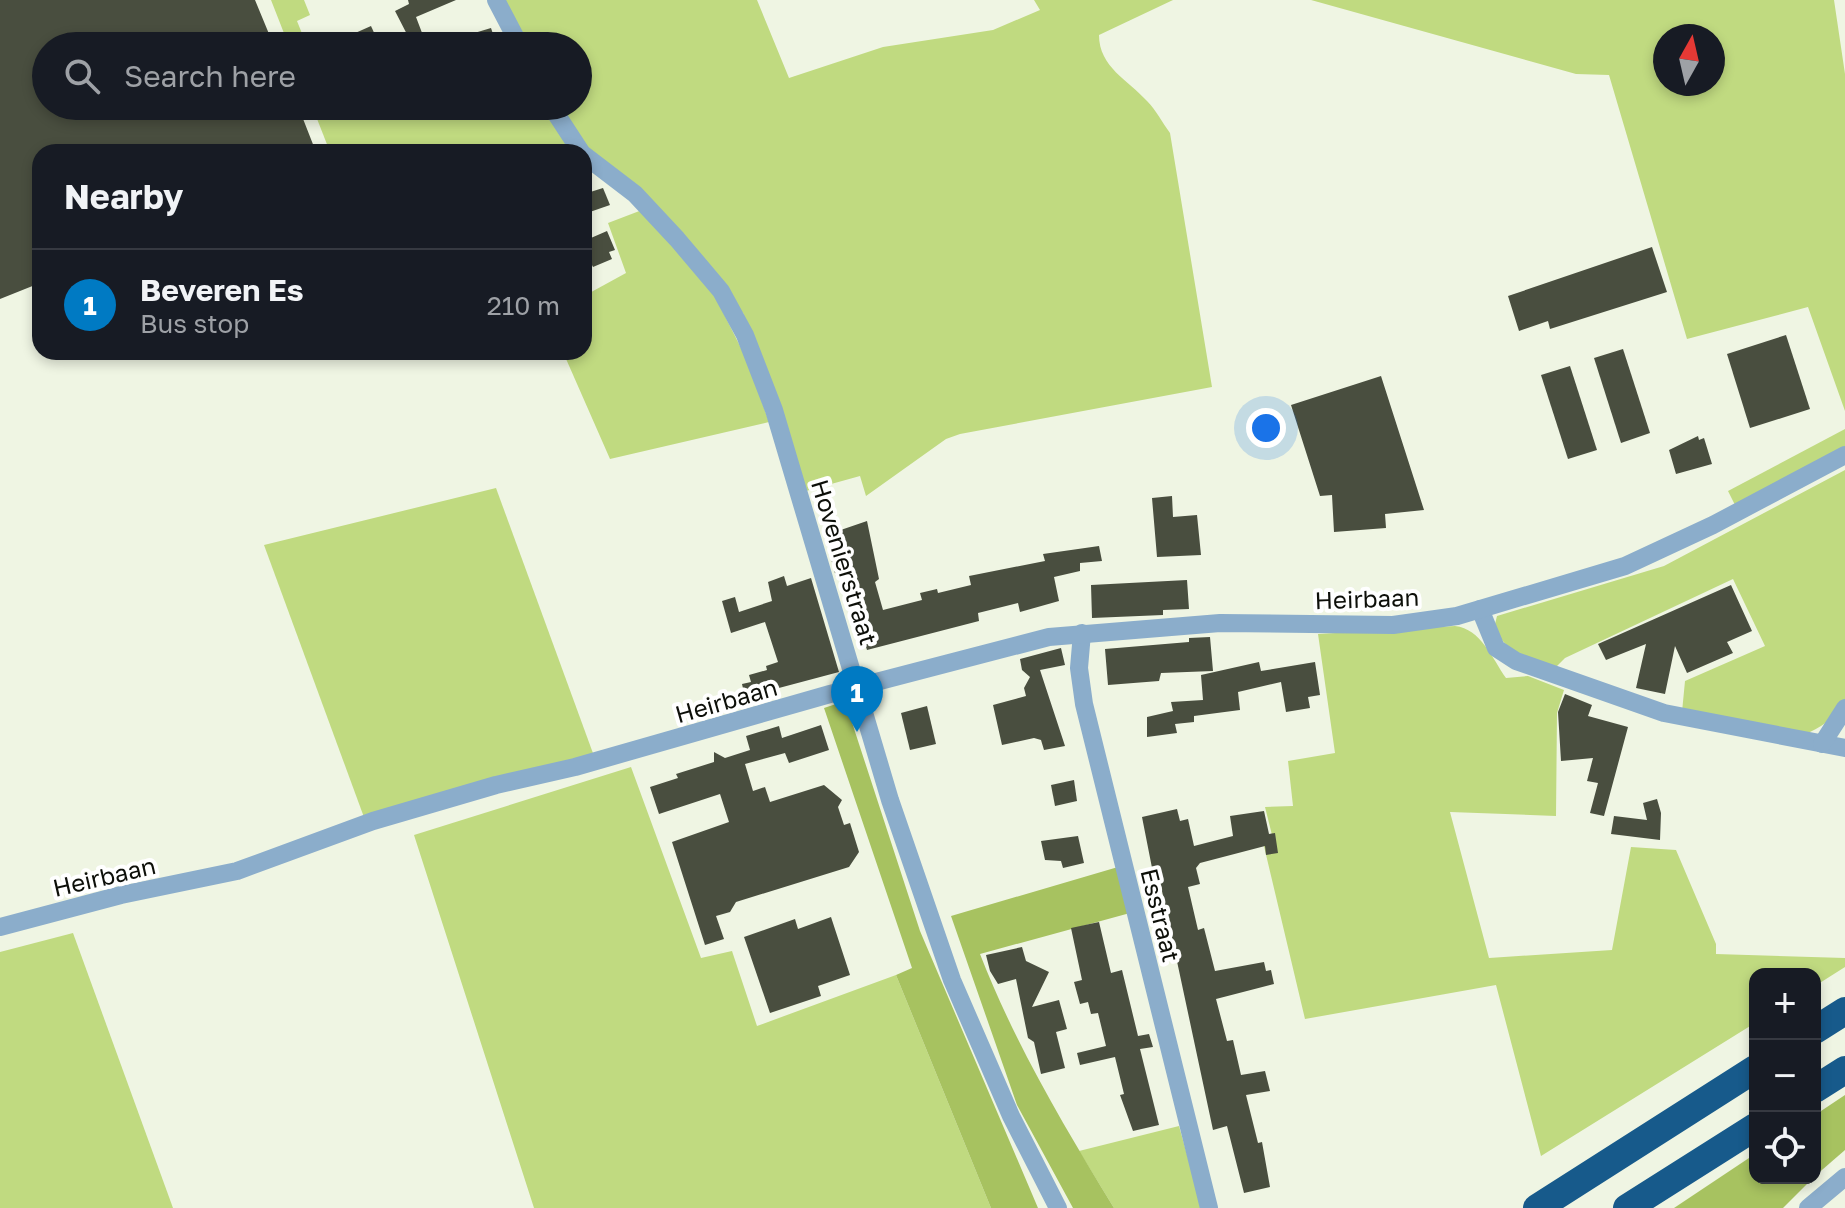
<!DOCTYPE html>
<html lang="en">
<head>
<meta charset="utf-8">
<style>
  :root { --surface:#171b24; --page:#20242c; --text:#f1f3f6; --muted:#9ea1a6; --line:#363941; --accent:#007ac3 }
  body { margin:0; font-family:"Golos Text",sans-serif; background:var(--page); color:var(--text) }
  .controls { position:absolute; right:24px; bottom:24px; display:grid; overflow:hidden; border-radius:16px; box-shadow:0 4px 12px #0003 }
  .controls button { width:72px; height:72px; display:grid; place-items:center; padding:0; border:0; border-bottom:2px solid var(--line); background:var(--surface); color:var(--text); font:40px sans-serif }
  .compass { position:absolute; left:1653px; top:24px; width:72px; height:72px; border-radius:50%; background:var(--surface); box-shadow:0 4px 12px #0003; rotate:8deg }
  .you { position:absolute; left:1266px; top:428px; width:28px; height:28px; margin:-20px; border:6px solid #fff; border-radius:50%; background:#1a73e8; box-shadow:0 0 0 12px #1a73e833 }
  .badge { display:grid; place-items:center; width:52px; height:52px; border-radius:50%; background:var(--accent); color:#fff; font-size:26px; font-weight:700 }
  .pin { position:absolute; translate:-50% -66px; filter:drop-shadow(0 2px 4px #0008) }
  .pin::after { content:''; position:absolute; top:42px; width:28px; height:24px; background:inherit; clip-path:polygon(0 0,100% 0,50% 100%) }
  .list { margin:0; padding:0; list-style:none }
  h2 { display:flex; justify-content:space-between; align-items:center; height:104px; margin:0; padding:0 32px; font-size:34px }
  h2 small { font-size:26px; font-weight:400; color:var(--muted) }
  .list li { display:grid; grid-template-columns:52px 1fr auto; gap:24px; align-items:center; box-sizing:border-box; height:112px; padding:0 32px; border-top:2px solid var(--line) }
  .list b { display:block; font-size:30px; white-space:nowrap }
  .list p { margin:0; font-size:26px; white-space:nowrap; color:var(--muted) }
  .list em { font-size:26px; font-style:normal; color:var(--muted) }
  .icon { flex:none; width:44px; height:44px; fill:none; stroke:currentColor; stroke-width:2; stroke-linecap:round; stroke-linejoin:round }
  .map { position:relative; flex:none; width:1845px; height:1208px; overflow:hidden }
  .search { position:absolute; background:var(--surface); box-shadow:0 4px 12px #0003; left:32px; top:32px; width:560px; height:88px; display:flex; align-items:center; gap:20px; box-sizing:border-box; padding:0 28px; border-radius:44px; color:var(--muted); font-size:30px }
  .panel { position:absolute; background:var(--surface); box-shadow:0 4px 12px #0003; left:32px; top:144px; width:560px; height:216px; border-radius:24px }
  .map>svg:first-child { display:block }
  .green { fill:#c0da80; fill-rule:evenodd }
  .forest { fill:#a7c260 }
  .building { fill:#494e3f }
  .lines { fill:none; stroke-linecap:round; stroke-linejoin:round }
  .minor { stroke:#8badcb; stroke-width:18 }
  .highway { stroke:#175a8b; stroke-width:28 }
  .labels { text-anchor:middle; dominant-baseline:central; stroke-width:8; stroke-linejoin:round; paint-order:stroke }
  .street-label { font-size:24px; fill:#0d0f09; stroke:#fff }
</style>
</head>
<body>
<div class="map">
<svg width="1845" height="1208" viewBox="0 0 1845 1208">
  <rect width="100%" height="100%" fill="#eff5e3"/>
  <g class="green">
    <path d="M 271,0 L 304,0 L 310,15 L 297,21 L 307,46 L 289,46 Z"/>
    <path d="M 504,0 L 757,0 L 789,78 L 883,47 L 993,30 L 1040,10 L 1034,0 L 1173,0 L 1099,35 C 1099,67 1128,80 1147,101 C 1156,110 1162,122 1170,133 L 1212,387 L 960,434 L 946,439 L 866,496 L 860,476 L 806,491 L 743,313 L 586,146 L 559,106 L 578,106 L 578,46 L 528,46 Z"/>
    <path d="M 1311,0 L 1834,0 L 1845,74 L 1845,411 L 1808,307 L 1687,339 L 1609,75 L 1576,74 ZM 1665,36 L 1713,36 L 1713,84 L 1665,84 Z"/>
    <path d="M 312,106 L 543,106 L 572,152 L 330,152 Z"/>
    <path d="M 642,210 L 715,296 L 748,362 L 769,422 L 610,459 L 563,352 L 584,352 L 584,296 L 626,273 L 608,223 Z"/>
    <path d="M 1845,429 L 1845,448 L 1736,507 L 1728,491 Z"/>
    <path d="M 1845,470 L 1845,704 C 1833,719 1821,728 1803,735 L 1682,712 L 1685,681 L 1765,646 L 1733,579 L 1565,658 L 1554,669 C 1528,660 1507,653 1494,628 L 1497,616 L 1664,566 Z"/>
    <path d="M 496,488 L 594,756 L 365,820 L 264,545 Z"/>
    <path d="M 1455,626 C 1481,629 1492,658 1506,678 L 1528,676 L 1564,690 L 1557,713 L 1556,816 L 1450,812 L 1489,958 L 1612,950 L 1631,847 L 1676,850 L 1716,944 L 1716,954 L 1845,958 L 1845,967 L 1815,986 L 1815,974 L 1755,974 L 1755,1023 L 1541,1156 L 1496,985 L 1305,1019 L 1263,842 L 1273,839 L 1265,807 L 1293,806 L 1288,761 L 1335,753 L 1318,634 Z"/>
    <path d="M 631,767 L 701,958 L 732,951 L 757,1026 L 896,975 L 991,1208 L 534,1208 L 414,835 Z"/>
    <path d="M 73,933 L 173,1208 L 0,1208 L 0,952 Z"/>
    <path d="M 1179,1126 L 1202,1208 L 1114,1208 L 1079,1151 Z"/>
  </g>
  <g class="forest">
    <path d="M 845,701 L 920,931 L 1038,1208 L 991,1208 L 896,975 L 912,968 L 824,708 Z"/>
    <path d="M 1118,867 L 1130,913 L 980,954 C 1015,1044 1064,1126 1114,1208 L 1073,1208 L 1017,1105 L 951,916 Z"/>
    <path d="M 1845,1095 L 1845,1150 L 1815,1176 L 1815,1115 Z"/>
    <path d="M 1755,1154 L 1755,1178 L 1813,1178 L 1783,1208 L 1674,1208 Z"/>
  </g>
  <g class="building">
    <path d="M 0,0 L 255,0 L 274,46 L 46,46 L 46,106 L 298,106 L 316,152 L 40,152 L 40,283 L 0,299 Z"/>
    <path d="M 408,0 L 456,0 L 416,17 L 427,46 L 413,46 L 395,11 L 409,4 Z"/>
    <path d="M 371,26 L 380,46 L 326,46 Z"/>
    <path d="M 491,28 L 497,46 L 442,46 L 441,43 Z"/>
    <path d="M 603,188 L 610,205 L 584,214 L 584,194 Z"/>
    <path d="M 607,231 L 615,250 L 609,252 L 612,259 L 593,267 L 590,261 L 584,263 L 584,241 Z"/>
    <path d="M 1652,247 L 1667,292 L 1550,329 L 1548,321 L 1519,331 L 1508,296 Z"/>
    <path d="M 1786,335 L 1810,409 L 1750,428 L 1727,354 Z"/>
    <path d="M 1623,349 L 1650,433 L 1621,443 L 1594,358 Z"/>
    <path d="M 1570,366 L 1597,450 L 1568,459 L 1541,375 Z"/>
    <path d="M 1381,376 L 1424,510 L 1385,514 L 1386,528 L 1334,532 L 1332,495 L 1320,496 L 1291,405 Z"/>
    <path d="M 1698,436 L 1699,440 L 1704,438 L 1712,464 L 1676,474 L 1669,450 Z"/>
    <path d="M 1172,496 L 1173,517 L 1197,515 L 1201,555 L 1157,557 L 1152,498 Z"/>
    <path d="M 867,521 L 879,579 L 875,582 L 883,610 L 922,600 L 920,593 L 937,589 L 938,593 L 971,585 L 969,576 L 1045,561 L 1043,554 L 1099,546 L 1102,561 L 1080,563 L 1080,571 L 1054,577 L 1059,601 L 1020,612 L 1018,603 L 978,613 L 979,621 L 867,650 L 843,574 L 836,577 L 830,555 L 839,551 L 832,533 Z"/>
    <path d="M 784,576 L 787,586 L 811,578 L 839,672 L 745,697 L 742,684 L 751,682 L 749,675 L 767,670 L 766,666 L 778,662 L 765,622 L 731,633 L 722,601 L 735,597 L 739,612 L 772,601 L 768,582 Z"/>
    <path d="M 1187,580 L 1189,609 L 1163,610 L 1163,615 L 1092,618 L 1091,585 Z"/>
    <path d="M 1731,585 L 1752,631 L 1727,642 L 1733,653 L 1687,673 L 1675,646 L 1665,694 L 1636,688 L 1646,644 L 1606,660 L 1598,644 Z"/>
    <path d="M 1210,637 L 1213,671 L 1161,673 L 1159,681 L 1108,685 L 1105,649 L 1189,642 L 1189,638 Z"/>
    <path d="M 1061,648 L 1065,665 L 1040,670 L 1065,746 L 1044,750 L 1041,740 L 1034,738 L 1002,745 L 993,705 L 1026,696 L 1024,688 L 1030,677 L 1022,670 L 1020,659 Z"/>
    <path d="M 1259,662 L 1261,671 L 1315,662 L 1320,695 L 1308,697 L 1310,708 L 1286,712 L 1281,682 L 1238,692 L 1240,710 L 1194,716 L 1194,722 L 1175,724 L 1177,733 L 1147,737 L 1147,717 L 1173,711 L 1171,702 L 1203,700 L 1201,675 Z"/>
    <path d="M 1565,694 L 1592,705 L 1588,716 L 1628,727 L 1604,816 L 1590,813 L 1598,783 L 1587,781 L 1593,758 L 1561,761 L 1558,712 Z"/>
    <path d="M 927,706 L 936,744 L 910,750 L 901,713 Z"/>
    <path d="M 821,725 L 829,750 L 789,763 L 785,753 L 745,764 L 753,791 L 765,787 L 770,802 L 824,785 L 842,800 L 838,807 L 844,825 L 850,823 L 859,852 L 849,867 L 736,902 L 730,912 L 716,916 L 724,939 L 705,945 L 672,842 L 729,822 L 720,794 L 659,814 L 650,787 L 678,778 L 676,774 L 714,762 L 714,752 L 725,758 L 750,750 L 746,736 L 779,726 L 782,738 Z"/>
    <path d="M 1074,780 L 1077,801 L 1055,806 L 1051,785 Z"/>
    <path d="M 1657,799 L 1661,813 L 1660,840 L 1611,834 L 1614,816 L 1647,820 L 1643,803 Z"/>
    <path d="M 1177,809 L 1180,821 L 1188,819 L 1194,846 L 1233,836 L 1230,816 L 1264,811 L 1269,834 L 1275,833 L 1278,853 L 1266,855 L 1265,846 L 1200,863 L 1196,868 L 1200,884 L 1188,887 L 1198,930 L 1204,928 L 1215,971 L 1264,962 L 1266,971 L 1271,970 L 1274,984 L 1216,999 L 1227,1041 L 1233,1040 L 1241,1075 L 1265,1071 L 1270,1091 L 1246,1095 L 1258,1143 L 1262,1142 L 1270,1187 L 1244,1193 L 1227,1126 L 1213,1130 L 1159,877 L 1154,878 L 1142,817 Z"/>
    <path d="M 1078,836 L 1084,863 L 1063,868 L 1061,861 L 1045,860 L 1041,841 Z"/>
    <path d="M 831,917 L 850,975 L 818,986 L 821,996 L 770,1013 L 744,937 L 795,919 L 798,929 Z"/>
    <path d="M 1099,922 L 1111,973 L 1122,970 L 1138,1036 L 1149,1034 L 1153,1047 L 1140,1049 L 1159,1125 L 1133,1131 L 1120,1095 L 1124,1094 L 1115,1057 L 1080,1065 L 1077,1053 L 1106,1046 L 1098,1013 L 1091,1014 L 1088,1002 L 1080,1004 L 1074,982 L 1082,980 L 1071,928 Z"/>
    <path d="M 1022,947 L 1026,961 L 1049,972 L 1032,1007 L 1059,1000 L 1067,1029 L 1056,1032 L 1065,1068 L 1041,1074 L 1034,1042 L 1028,1038 L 1016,979 L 998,984 L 990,971 L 986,955 Z"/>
  </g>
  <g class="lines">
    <g class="minor">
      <path d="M 496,0 L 520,46"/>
      <path d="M 551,106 L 581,152"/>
      <path d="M 584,155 L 635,194 L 677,239 L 721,291 L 745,335 L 774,410 L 890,800 L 952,980 L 1011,1116 L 1058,1208"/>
      <path d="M 1480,609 L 1496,648 L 1516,661 L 1664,713 L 1845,748"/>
      <path d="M 1082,633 L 1079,668 L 1084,704 L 1209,1208"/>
      <path d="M 1822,744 L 1845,708"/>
      <path d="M 0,927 L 121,895 L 237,871 L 373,821 L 496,785 L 575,767 L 830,694 L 1049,637 L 1220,623 L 1393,625 L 1457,616 L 1625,566 L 1713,525 L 1845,455"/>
      <path d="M 1808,1208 L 1845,1177"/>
    </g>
    <g class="highway">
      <path d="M 1815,1030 L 1845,1011"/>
      <path d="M 1815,1089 L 1845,1070"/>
      <path d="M 1537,1208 L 1755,1069"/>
      <path d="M 1627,1208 L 1755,1127"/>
    </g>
  </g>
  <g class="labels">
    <g class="street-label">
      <text transform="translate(845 562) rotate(73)">Hovenierstraat</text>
      <text transform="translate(1367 598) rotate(-2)">Heirbaan</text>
      <text transform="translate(726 700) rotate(-16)">Heirbaan</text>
      <text transform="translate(104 876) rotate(-13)">Heirbaan</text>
      <text transform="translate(1161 915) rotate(76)">Esstraat</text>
    </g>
  </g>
</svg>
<div class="controls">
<button>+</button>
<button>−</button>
<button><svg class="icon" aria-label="locate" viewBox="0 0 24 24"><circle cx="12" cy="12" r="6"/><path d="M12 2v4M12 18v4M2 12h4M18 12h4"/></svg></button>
</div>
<svg class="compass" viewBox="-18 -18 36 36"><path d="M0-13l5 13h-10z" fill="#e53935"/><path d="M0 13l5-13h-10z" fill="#9ea1a6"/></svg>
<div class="you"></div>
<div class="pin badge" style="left:857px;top:732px">1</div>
<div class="search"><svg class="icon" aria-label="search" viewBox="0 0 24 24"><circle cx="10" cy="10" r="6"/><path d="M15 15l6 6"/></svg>Search here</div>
<section class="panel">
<h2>Nearby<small></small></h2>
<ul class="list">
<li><span class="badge">1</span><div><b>Beveren Es</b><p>Bus stop</p></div><em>210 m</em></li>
</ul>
</section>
</div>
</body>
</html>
